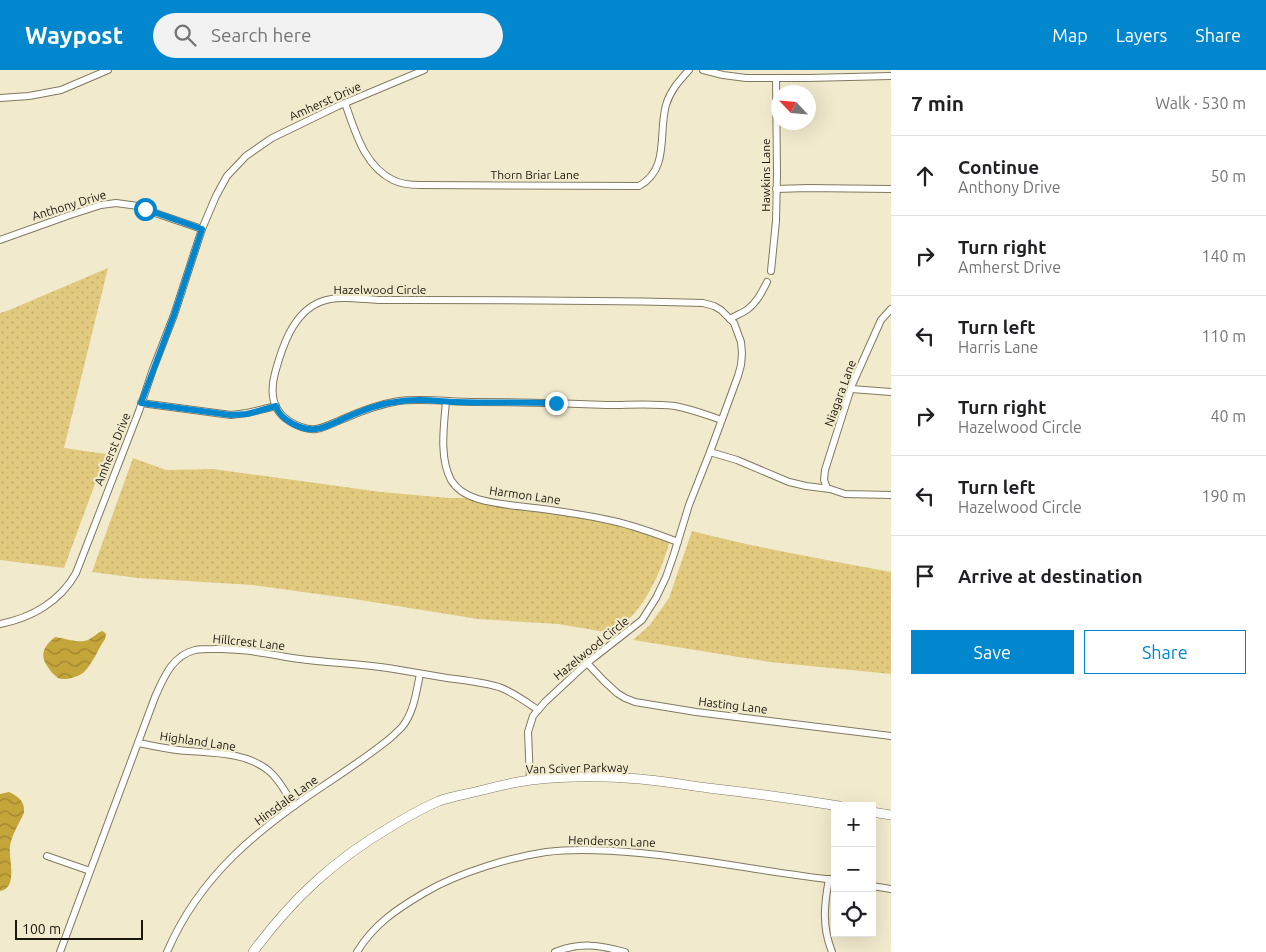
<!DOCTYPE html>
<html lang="en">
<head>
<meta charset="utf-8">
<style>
  :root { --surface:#fff; --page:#f2f2f2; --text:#202124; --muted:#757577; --line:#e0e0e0; --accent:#0287ce }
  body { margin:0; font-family:Ubuntu,sans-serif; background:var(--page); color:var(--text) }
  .controls { position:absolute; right:15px; bottom:15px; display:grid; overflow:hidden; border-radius:0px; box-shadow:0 5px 20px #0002 }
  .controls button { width:45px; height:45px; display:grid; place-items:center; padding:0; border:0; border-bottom:1px solid var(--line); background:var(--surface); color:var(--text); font:25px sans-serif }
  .compass { position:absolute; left:771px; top:15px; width:45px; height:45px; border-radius:50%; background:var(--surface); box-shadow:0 5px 20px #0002; rotate:296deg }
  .scale { position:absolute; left:15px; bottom:12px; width:128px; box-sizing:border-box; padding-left:5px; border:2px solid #1b180e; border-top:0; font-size:14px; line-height:18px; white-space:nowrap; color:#1b180e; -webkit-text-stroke:4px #f2eacd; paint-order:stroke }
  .stop { position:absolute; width:15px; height:15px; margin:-11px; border:4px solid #0287ce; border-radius:50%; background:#fff }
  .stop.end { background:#0287ce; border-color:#fff; box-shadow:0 1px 5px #0008 }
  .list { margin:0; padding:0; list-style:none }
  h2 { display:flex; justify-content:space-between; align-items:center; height:65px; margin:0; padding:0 20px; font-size:21px }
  h2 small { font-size:16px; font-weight:400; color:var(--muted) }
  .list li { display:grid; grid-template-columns:32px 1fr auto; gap:15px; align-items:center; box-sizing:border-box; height:80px; padding:0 20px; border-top:1px solid var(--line) }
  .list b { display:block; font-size:19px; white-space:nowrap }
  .list p { margin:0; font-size:16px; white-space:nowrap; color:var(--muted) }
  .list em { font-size:16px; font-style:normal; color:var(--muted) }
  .actions { display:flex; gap:10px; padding:15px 20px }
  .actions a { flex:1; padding:11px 0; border:1px solid var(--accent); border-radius:0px; text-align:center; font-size:18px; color:var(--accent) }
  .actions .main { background:var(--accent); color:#fff }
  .icon { flex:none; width:28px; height:28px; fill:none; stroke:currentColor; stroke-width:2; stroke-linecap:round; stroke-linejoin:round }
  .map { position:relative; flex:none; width:891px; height:882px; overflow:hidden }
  header { display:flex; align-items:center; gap:30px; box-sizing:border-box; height:70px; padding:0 25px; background:var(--accent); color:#fff }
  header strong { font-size:24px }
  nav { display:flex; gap:28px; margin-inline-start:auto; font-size:18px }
  .search { width:350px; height:45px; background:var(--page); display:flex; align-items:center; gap:12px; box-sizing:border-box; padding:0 18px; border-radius:28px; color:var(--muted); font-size:19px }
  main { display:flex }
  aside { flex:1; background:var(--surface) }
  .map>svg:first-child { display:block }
  .grass { fill:url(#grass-dots) }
  .water { fill:url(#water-waves) }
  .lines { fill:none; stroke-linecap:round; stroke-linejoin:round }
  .minor-casing { stroke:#817960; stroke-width:8 }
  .tertiary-casing { stroke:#817960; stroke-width:10 }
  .minor { stroke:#fff; stroke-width:6 }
  .tertiary { stroke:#fff; stroke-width:9 }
  .route { stroke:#0287ce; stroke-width:6 }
  .labels { text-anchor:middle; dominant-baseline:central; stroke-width:4.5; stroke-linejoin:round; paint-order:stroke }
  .street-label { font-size:12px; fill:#1b180e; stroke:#f2eacd }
</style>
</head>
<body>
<header>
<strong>Waypost</strong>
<div class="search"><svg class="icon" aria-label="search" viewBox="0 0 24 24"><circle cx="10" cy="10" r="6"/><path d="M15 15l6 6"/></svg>Search here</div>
<nav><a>Map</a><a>Layers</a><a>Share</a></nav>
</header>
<main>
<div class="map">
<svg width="891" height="882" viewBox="0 0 891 882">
  <defs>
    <pattern id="grass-dots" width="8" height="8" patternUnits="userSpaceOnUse" patternTransform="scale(1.25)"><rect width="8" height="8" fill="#e1c97e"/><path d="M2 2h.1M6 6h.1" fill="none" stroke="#c0ac6c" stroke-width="1.8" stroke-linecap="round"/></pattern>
    <pattern id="water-waves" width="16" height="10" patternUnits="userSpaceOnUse" patternTransform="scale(1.25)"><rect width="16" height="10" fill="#c3a53a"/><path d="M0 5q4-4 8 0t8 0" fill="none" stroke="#9e852f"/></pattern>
  </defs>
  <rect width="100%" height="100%" fill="#f2eacd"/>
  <g class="grass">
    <path d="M 108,198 L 64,378 L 106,384 L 64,498 L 0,490 L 0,243 L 7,241 Z"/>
    <path d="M 133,388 L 166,400 L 213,399 L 381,422 L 449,428 L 480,428 L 590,446 L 670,471 C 662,498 651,524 633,545 C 627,551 618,557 611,563 L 558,554 L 478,549 L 354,529 L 253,515 L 138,508 L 92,502 Z"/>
    <path d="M 692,461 C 758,478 824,490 891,502 L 891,604 L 770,592 L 633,570 L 650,555 L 669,528 Z"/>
  </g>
  <g class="water">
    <path d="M 102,561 L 104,562 L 106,564 L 105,569 C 98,579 93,593 84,602 C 78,607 65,611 58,608 C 54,605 50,601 48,597 C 39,585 44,576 55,567 C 65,568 78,574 88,570 C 94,567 97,563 102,561 Z"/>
    <path d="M 9,722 C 19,727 25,731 24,743 C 19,754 12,764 10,776 C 8,788 19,818 0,821 L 0,724 Z"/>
  </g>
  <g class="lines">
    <g class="minor-casing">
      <g id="minor">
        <path d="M 703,0 L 723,5 L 746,8 L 808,8 L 891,6"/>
        <path d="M 0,28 L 29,26 L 61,20 L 108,0"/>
        <path d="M 345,33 C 355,61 364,96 393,110 C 401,114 411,115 420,115 L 639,116 C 670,99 658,63 666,35 C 670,21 679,11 689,0"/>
        <path d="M 776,119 L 808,118 L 891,119"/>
        <path d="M 0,170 L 70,145 L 101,135 L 116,133 L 138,136 L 158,144 L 202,159"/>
        <path d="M 771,201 L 776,151 L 777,103 L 776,8"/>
        <path d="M 730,249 C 736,245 743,243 748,239 C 757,232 762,222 767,212"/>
        <path d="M 851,319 L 891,322"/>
        <path d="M 446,331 C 444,355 439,388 451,410 C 457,420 468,426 478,429 C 501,436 526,436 550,440 C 571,443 592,446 613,451 C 635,456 657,464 678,472"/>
        <path d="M 141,333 L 231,345 L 247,343 L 276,336"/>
        <path d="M 710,382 L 737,390 L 789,412 L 806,416 L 830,419 L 845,424 L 891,425"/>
        <path d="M 827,418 L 824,410 L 825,400 L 852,315 L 881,250 L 891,239"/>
        <path d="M 0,554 C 31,548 60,532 76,503 L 139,341 L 153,299 L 174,245 L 202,159 L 216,126 L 227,106 L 246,86 L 272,68 L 338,36 L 424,0"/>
        <path d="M 587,593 L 604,611 L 617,623 L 625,628 L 635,632 L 696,642 L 891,666"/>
        <path d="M 138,673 C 154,676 171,680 188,681 C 215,683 248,683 269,701 C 280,710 287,725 294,736"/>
        <path d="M 530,710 L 528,662 L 533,646 L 545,632 L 587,593 L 642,550 L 656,528 L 666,507 L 674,484 L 689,435 L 710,382 L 738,306 L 741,295 L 742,283 L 741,272 L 734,253 L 721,240 L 714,236 L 703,233 C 606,230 509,230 412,230 C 400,230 389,230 378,230 C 359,229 338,225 320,232 C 293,243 282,277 275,303 C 270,322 272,340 289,351 C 297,356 307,360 316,359 C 325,358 335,352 343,349 C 361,341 380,334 399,331 C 425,328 450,332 476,332 C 520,332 564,333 607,335 C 630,335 653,333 675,336 C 691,339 707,345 722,350"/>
        <path d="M 47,786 L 90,801"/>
        <path d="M 829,809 C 824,835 822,857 832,882"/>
        <path d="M 872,816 L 891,819"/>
        <path d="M 60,882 L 155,627 C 164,607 172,586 195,580 C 201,579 208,579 214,579 C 243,578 272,585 300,589 C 331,593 363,594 394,599 C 412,602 429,605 447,608 C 464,610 482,612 499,617 C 513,622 525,631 538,640"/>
        <path d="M 167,882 C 200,805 258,759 326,714 C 347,700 368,686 388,670 C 393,666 397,662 402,657 C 414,642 416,623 420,604"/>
        <path d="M 357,882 C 374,854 397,839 424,823 C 444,811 465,803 487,796 C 506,790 526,785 546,782 C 577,778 608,780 640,783 C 705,789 770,803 835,810"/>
        <path d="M 555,882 C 580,872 599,875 625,882"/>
      </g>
    </g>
    <g class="tertiary-casing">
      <g id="tertiary">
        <path d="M 872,742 L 891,745"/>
        <path d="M 253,882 C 293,828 334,790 392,756 C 407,747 422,738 439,731 C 453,726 468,724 483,720 C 498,716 515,712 531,710 C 566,706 606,706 640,709 C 663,711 686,715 708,718 C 752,723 796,729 839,736"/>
      </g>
    </g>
    <use href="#minor" class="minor"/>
    <use href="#tertiary" class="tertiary"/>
  </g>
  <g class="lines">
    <path class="route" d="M 145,139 L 202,159 L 174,245 L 141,333 L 231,345 L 247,344 L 276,336 C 280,350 302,361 316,359 C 326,358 336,352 345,348 C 361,341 378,334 395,332 C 416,328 436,331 456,332 C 489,333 523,332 556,333"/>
  </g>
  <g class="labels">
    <g class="street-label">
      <text transform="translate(325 31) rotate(-24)">Amherst Drive</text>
      <text x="535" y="104">Thorn Briar Lane</text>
      <text transform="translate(765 105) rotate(-90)">Hawkins Lane</text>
      <text transform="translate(69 135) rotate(-17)">Anthony Drive</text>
      <text x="380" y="219">Hazelwood Circle</text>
      <text transform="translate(840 323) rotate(-70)">Niagara Lane</text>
      <text transform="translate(112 379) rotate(-68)">Amherst Drive</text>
      <text transform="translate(525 425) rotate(8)">Harmon Lane</text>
      <text transform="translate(249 572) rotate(6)">Hillcrest Lane</text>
      <text transform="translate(591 578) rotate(-39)">Hazelwood Circle</text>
      <text transform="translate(733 635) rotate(7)">Hasting Lane</text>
      <text transform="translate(198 671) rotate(8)">Highland Lane</text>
      <text transform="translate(577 698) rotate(-1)">Van Sciver Parkway</text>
      <text transform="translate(286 730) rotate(-36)">Hinsdale Lane</text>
      <text transform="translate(612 771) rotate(2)">Henderson Lane</text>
    </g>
  </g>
</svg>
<div class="controls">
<button>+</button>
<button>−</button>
<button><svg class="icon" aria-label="locate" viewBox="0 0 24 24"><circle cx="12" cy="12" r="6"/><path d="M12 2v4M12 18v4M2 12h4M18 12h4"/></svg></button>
</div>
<svg class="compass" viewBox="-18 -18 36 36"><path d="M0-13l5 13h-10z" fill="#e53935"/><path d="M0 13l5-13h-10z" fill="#757577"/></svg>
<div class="scale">100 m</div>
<div class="stop" style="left:145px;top:139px"></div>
<div class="stop end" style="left:556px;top:333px"></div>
</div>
<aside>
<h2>7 min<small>Walk · 530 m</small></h2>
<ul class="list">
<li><svg class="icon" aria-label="ahead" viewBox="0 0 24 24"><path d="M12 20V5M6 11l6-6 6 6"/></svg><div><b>Continue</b><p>Anthony Drive</p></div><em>50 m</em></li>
<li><svg class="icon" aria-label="right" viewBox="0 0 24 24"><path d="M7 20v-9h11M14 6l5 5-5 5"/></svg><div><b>Turn right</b><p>Amherst Drive</p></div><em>140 m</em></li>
<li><svg class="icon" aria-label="left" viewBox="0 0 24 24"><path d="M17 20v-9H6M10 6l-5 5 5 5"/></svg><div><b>Turn left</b><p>Harris Lane</p></div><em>110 m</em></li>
<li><svg class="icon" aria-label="right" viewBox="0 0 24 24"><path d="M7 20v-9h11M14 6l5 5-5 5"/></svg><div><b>Turn right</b><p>Hazelwood Circle</p></div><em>40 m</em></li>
<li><svg class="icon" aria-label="left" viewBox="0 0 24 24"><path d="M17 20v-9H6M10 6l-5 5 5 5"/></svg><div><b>Turn left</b><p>Hazelwood Circle</p></div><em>190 m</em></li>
<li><svg class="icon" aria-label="arrive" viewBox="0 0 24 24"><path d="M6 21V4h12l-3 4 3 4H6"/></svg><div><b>Arrive at destination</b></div></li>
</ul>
<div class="actions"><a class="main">Save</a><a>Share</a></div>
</aside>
</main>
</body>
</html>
